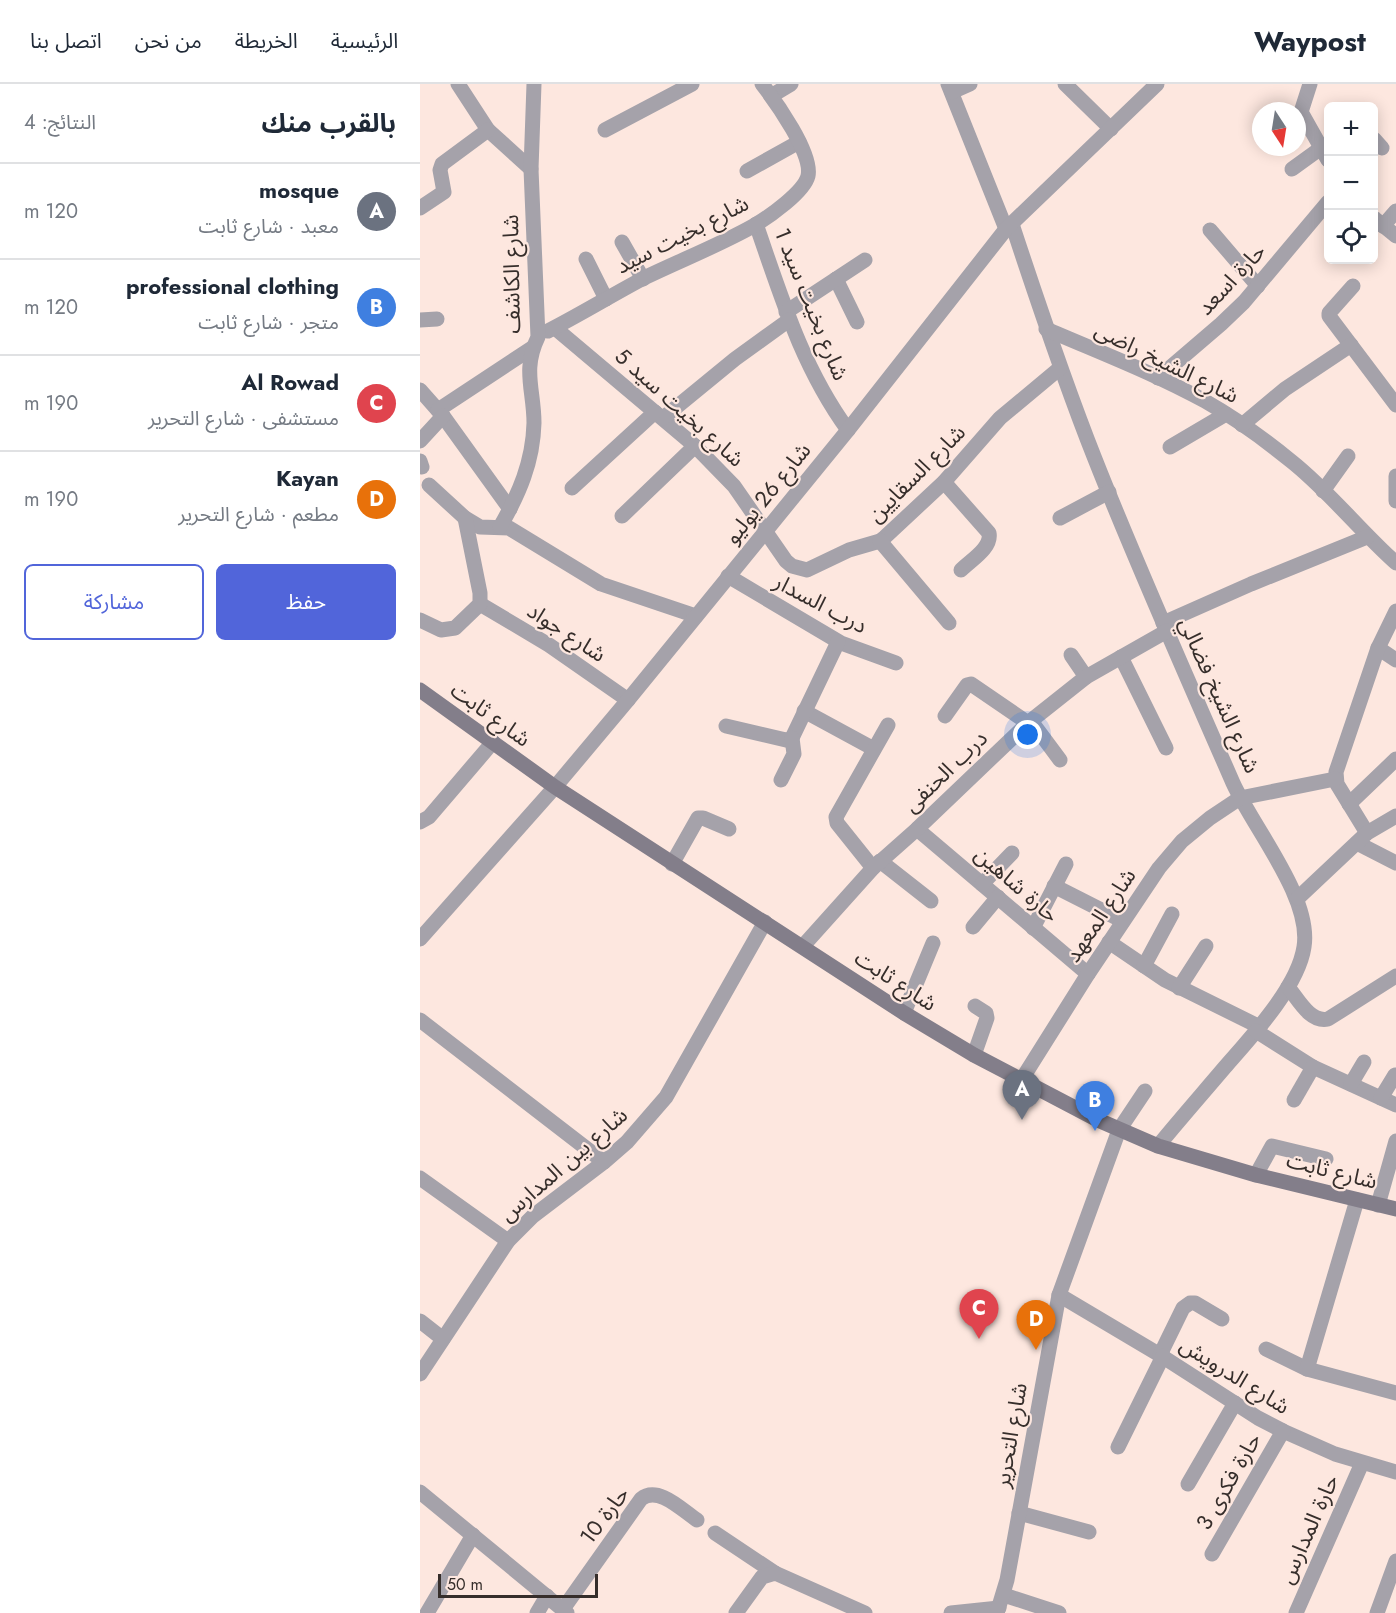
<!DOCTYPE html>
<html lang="ar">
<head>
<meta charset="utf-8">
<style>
  :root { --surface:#fff; --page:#f6f6f7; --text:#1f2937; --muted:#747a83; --line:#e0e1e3; --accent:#5165da }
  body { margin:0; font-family:Jost,"Noto Sans Arabic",sans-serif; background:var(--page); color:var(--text); direction:rtl }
  .controls { position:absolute; right:18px; top:18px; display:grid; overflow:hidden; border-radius:9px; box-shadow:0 3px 15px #0003 }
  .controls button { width:54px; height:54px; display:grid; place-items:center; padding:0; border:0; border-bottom:2px solid var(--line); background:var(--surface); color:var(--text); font:30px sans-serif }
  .compass { position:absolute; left:832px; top:18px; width:54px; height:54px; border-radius:50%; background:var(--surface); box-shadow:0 3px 15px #0003; rotate:168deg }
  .scale { position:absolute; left:18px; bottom:15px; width:160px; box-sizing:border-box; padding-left:6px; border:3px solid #362e2b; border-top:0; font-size:16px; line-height:21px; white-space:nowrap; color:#362e2b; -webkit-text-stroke:4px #fde7df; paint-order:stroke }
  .you { position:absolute; left:608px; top:651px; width:21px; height:21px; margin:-15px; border:4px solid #fff; border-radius:50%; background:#1a73e8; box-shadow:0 0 0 9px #1a73e833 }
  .badge { display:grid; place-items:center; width:39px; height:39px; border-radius:50%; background:var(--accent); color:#fff; font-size:20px; font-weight:700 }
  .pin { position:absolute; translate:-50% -50px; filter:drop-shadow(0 2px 3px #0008) }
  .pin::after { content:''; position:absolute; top:32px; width:21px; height:18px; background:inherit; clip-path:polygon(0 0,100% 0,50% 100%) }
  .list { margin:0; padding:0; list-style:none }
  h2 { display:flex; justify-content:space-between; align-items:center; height:78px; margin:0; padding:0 24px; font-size:26px }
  h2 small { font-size:20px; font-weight:400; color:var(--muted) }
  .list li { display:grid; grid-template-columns:39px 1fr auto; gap:18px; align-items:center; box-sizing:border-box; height:96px; padding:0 24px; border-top:2px solid var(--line) }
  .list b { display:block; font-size:22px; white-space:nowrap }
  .list p { margin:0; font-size:20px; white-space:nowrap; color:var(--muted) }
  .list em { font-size:20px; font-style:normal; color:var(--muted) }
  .actions { display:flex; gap:12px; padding:18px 24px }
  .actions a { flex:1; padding:14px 0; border:2px solid var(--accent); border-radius:9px; text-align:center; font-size:21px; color:var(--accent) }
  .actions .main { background:var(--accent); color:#fff }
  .icon { flex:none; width:33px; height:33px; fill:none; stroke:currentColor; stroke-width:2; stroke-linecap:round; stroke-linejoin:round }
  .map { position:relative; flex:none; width:976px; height:1529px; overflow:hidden; direction:ltr }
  header { display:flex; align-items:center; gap:36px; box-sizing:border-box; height:84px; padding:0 30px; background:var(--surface); border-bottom:2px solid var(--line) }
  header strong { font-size:28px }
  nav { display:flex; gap:33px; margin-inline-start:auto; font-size:21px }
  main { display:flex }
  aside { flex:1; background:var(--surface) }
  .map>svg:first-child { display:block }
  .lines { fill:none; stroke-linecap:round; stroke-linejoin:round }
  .minor { stroke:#a5a2aa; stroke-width:15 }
  .tertiary { stroke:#a5a2aa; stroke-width:15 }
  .secondary { stroke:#837e8a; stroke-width:15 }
  .labels { text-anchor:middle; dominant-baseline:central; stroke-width:4.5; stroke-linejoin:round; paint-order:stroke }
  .street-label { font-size:22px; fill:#362e2b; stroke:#fde7df }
</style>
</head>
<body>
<header>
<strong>Waypost</strong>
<nav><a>الرئيسية</a><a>الخريطة</a><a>من نحن</a><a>اتصل بنا</a></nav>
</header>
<main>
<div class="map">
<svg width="976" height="1529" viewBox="0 0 976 1529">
  <rect width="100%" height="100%" fill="#fde7df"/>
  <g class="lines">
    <g class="minor">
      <path d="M 38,0 L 68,46 L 111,85"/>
      <path d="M 528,0 L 586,145"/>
      <path d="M 645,0 L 691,45"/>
      <path d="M 890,0 L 881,28 L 908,76"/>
      <path d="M 532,8 L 550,0"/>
      <path d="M 351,12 L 371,0"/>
      <path d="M 185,46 L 272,0"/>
      <path d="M 954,55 L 962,64"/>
      <path d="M 872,85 L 901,64"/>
      <path d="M 327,87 L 379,58"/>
      <path d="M 0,124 L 24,108 L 20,86 L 22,80 L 68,46"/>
      <path d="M 954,134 L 976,152"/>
      <path d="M 336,140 C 361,212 382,283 428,346"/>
      <path d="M 592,140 C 618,219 644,297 675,375 C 718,484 766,591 813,699 C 834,745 892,814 884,863 C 878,903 832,952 805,983 C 783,1009 760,1035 738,1062"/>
      <path d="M 963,142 L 976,127"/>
      <path d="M 790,146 L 838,202"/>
      <path d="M 202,158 L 223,195"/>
      <path d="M 166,175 L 186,215"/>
      <path d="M 416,195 L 437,238"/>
      <path d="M 933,202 L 909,229 L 909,232 L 976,321"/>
      <path d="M 366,228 L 445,176"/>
      <path d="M 0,236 L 17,235"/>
      <path d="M 135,244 L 275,362 L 314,402 L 366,477 L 372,482 L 387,486 L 429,466 L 460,457 L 465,453 L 524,398 L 580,334 L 640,284"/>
      <path d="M 626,245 C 679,268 734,289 785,317 C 815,334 844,355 871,377 C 909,407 940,447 976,479"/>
      <path d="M 128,247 C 161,230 192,211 224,194 C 261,176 300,161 335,141 C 350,132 384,108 388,92 C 393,70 356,18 342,0"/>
      <path d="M 738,294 L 801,240 L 824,218 L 908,118"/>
      <path d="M 0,306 L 23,332 L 90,425"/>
      <path d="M 18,326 L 112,264"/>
      <path d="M 243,334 L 315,275 L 369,236"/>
      <path d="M 822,341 L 865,305 L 931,261"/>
      <path d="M 0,357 L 23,332"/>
      <path d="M 750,363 L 806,330"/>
      <path d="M 0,377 L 2,383"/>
      <path d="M 976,392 L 976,417"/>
      <path d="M 524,398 L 569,449 C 572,464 551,476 541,486"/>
      <path d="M 9,401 L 45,434 L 60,443 L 89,444 L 181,500 L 276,532"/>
      <path d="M 152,404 L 235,328"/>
      <path d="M 903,407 L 928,372"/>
      <path d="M 202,432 L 275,362"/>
      <path d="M 640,434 L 689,408"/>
      <path d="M 80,443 C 99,410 113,378 114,339 C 114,306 102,286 118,253 L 111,85 L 114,0"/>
      <path d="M 460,457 L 529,539"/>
      <path d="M 308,492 L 421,559 L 476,579"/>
      <path d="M 60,520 L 129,561 L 208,616"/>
      <path d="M 0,536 L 21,546 L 35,544 L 60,520 L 60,509 L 45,434"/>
      <path d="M 743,539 L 831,500 L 947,453"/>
      <path d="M 958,564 L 976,576"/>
      <path d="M 651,571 L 666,593"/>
      <path d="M 701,573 L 746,664"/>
      <path d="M 384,627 L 454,665"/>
      <path d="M 525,632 L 547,601 L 551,600 L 608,639"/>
      <path d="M 611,637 L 640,676"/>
      <path d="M 306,642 L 366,656 L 372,654 L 418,558"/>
      <path d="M 361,696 L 374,670 L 372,654"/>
      <path d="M 929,720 L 976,675"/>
      <path d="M 0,738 L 9,733 L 73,658"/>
      <path d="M 497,745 L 668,890"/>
      <path d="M 947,749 L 917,700 L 916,688 L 958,564 L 976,527"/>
      <path d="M 937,759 L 976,779"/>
      <path d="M 460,777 L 511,817"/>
      <path d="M 252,780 L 278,734 L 283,734 L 309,745"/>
      <path d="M 453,784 L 417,739 L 416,733 L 468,641"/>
      <path d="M 562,800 L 592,769"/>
      <path d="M 634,802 L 703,837"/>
      <path d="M 878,814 L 947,749 L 976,732"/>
      <path d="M 553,843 L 578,813"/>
      <path d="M 613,844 L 646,780"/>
      <path d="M 689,858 L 745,896 L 840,943"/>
      <path d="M 383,862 L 453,784 L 497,745 L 608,639 L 666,593 L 747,547"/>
      <path d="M 724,882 L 752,830"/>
      <path d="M 868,903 C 878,915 890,939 908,935 L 976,892"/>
      <path d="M 759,904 L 786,862"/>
      <path d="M 484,929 L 513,859"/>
      <path d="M 0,936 L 184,1078"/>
      <path d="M 836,947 L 893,983 L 976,1021"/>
      <path d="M 554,971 L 567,934 L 566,929 L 555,922"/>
      <path d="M 602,995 L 668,890 L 739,784 L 762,757 L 790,734 L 820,714 L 915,695"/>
      <path d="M 931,1000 L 944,978"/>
      <path d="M 961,1014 L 975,991"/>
      <path d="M 874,1016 L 893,983"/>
      <path d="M 836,1091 L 852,1062 L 906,1075"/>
      <path d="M 0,1094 L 88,1157"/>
      <path d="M 958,1121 L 976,1057"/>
      <path d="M 639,1211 L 740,1271 L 838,1334 L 863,1347 L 915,1370 L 976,1388"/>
      <path d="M 0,1237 L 23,1255"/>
      <path d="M 846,1265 L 887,1285 L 976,1309"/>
      <path d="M 740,1271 L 763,1224 L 770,1219 L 775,1219 L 802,1235"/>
      <path d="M 887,1285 L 937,1116"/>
      <path d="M 0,1290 L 88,1157 L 113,1132 L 184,1078 L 207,1058 L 246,1013 L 345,838"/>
      <path d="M 698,1363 L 743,1272"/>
      <path d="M 768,1400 L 815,1319"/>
      <path d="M 0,1408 L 147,1529"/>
      <path d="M 599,1429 L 669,1448"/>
      <path d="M 295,1449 L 355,1489"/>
      <path d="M 792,1470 L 863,1347"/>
      <path d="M 584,1511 L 639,1529"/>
      <path d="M 143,1525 L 221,1415 C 238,1401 262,1426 277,1436"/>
      <path d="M 7,1529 L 53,1451"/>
      <path d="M 117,1529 L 127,1512"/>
      <path d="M 316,1529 L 342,1493 L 355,1489 L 445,1529"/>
      <path d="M 531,1529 L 579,1524"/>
      <path d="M 577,1529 L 587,1496 L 639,1211 L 699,1046 L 725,1007"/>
      <path d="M 876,1529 L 942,1379"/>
      <path d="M 957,1529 L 976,1477"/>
    </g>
    <path class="tertiary" d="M 0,855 L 135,703 L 208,616 L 428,346 L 586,145 L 737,0"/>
    <path class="secondary" d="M 0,606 L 135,703 L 484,929 L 554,971 L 678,1036 L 738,1062 L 836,1091 L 976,1125"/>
  </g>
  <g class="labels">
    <g class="street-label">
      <text transform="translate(262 150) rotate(-27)">شارع بخيت سيد</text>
      <text transform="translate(91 190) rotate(-91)">شارع الكاشف</text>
      <text transform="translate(811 195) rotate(-47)">حارة اسعد</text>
      <text transform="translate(392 220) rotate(68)">شارع بخيت سيد 1</text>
      <text transform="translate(747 278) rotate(26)">شارع الشيخ راضى</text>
      <text transform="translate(260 323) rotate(42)">شارع بخيت سيد 5</text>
      <text transform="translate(496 389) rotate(-45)">شارع السقايين</text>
      <text transform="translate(347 409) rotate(-51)">شارع 26 يوليو</text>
      <text transform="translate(401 519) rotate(28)">درب السدار</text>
      <text transform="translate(147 548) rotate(33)">شارع جواد</text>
      <text transform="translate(800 611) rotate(66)">شارع الشيخ فضالي</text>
      <text transform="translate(71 630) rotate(36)">شارع ثابت</text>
      <text transform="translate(525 687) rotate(-44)">درب الحنفى</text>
      <text transform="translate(597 800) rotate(41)">حارة شاهين</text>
      <text transform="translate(680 831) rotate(-56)">شارع المعهد</text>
      <text transform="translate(476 896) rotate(33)">شارع ثابت</text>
      <text transform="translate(143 1080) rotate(-41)">شارع بين المدارس</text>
      <text transform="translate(912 1086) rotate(14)">شارع ثابت</text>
      <text transform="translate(815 1291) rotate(32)">شارع الدرويش</text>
      <text transform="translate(590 1351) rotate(-80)">شارع التحرير</text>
      <text transform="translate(808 1397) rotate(-60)">حارة فكرى 3</text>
      <text transform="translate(184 1431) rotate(-53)">حارة 10</text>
      <text transform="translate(888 1445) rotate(-66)">حارة المدارس</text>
    </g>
  </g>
</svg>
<div class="controls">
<button>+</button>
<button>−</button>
<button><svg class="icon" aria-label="locate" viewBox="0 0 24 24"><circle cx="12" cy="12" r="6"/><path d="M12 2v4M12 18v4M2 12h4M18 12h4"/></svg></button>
</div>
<svg class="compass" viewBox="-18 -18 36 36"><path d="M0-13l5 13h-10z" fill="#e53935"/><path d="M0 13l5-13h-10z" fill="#747a83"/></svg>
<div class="scale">50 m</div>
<div class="you"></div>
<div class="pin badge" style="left:602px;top:1036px;background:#6b7280">A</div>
<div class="pin badge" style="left:675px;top:1047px;background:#3f7fe0">B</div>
<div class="pin badge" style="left:559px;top:1255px;background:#e0444e">C</div>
<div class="pin badge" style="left:616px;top:1266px;background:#e8710a">D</div>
</div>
<aside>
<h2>بالقرب منك<small>النتائج: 4</small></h2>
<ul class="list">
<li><span class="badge" style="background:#6b7280">A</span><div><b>mosque</b><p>معبد · شارع ثابت</p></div><em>120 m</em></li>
<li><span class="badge" style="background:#3f7fe0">B</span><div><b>professional clothing</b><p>متجر · شارع ثابت</p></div><em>120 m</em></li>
<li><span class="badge" style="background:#e0444e">C</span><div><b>Al Rowad</b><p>مستشفى · شارع التحرير</p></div><em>190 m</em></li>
<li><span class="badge" style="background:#e8710a">D</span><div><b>Kayan</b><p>مطعم · شارع التحرير</p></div><em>190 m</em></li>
</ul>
<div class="actions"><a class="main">حفظ</a><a>مشاركة</a></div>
</aside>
</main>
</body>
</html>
